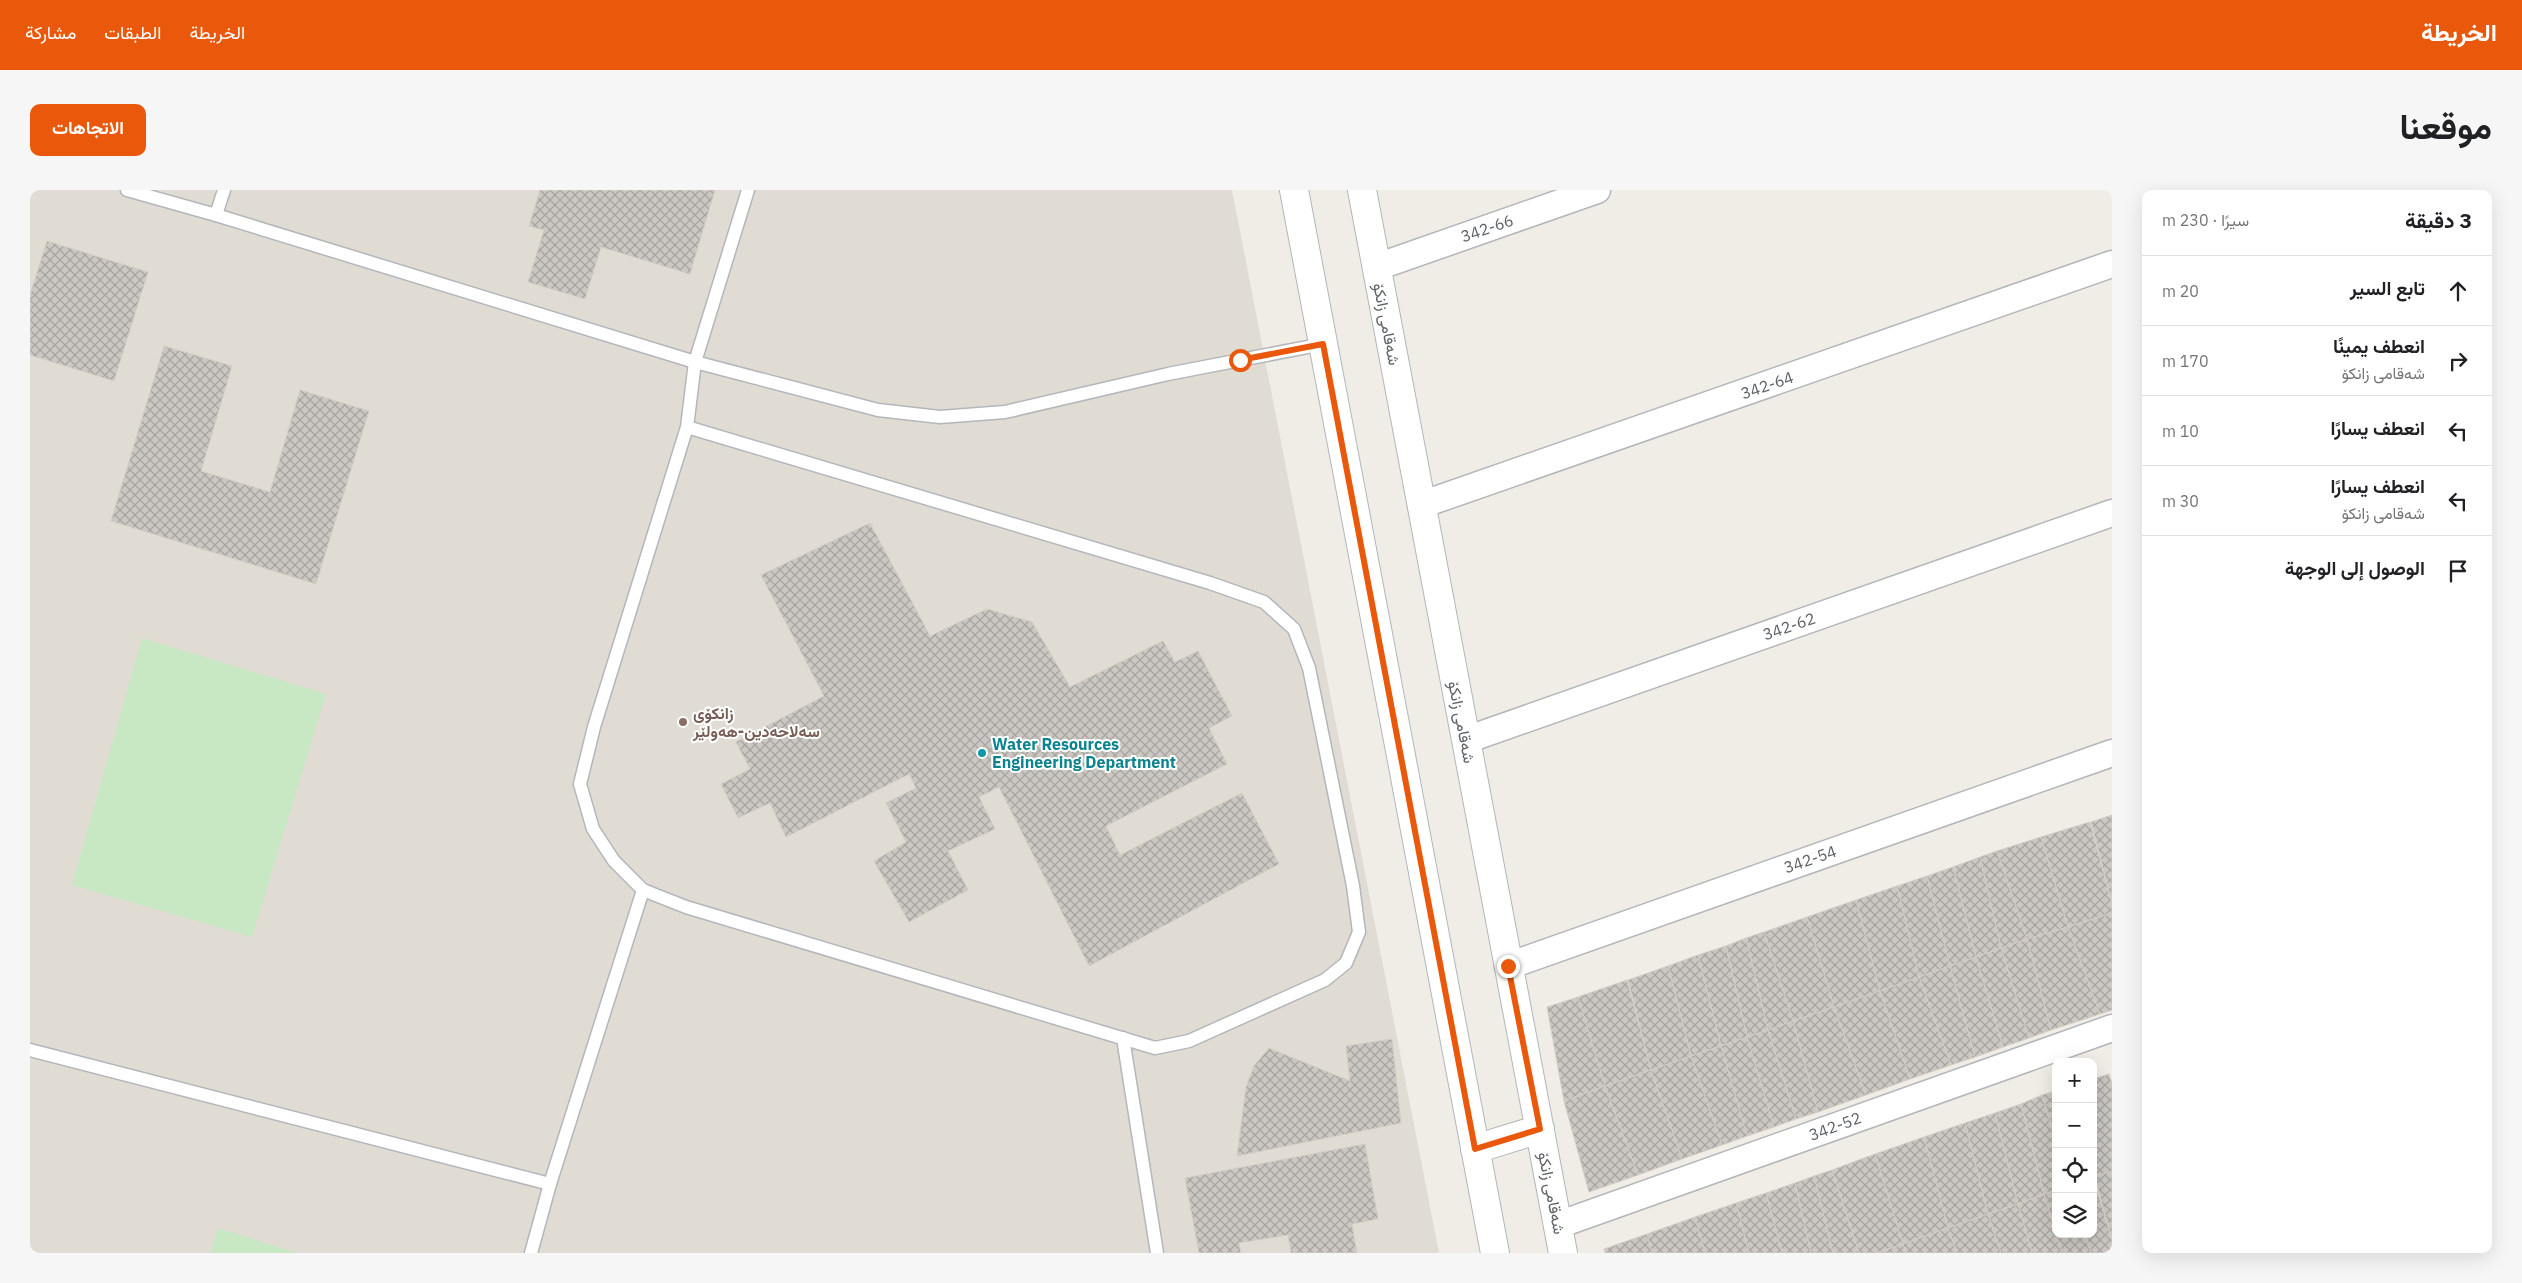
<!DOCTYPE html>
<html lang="ar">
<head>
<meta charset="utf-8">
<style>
  :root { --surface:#fff; --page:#f6f6f6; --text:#202124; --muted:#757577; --line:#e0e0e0; --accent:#ea580c }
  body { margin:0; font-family:"IBM Plex Sans",Vazirmatn,sans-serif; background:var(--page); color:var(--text); direction:rtl }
  .controls { position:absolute; right:15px; bottom:15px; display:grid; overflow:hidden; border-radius:10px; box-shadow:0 5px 20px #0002 }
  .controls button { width:45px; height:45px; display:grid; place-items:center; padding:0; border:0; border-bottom:1px solid var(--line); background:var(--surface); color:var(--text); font:25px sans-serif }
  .stop { position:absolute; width:15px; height:15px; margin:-11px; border:4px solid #ea580c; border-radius:50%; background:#fff }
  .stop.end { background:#ea580c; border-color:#fff; box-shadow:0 1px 5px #0008 }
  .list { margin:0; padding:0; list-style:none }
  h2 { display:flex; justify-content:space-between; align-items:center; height:65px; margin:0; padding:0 20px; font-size:21px }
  h2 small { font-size:16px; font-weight:400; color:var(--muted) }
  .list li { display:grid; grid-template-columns:32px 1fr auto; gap:15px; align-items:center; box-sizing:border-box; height:70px; padding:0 20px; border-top:1px solid var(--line) }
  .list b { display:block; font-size:19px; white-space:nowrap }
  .list p { margin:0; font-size:16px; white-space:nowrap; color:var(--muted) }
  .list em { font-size:16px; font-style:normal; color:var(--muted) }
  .icon { flex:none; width:28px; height:28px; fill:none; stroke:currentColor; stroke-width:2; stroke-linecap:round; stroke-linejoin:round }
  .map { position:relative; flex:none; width:2082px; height:1063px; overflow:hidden; direction:ltr; border-radius:10px }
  header { display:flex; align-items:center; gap:30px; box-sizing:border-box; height:70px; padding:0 25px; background:var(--accent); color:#fff }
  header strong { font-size:24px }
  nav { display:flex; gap:28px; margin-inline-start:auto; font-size:18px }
  .intro { display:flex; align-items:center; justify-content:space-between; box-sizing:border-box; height:120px; padding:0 30px }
  h1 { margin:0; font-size:35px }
  .button { padding:12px 22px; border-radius:10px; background:var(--accent); color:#fff; font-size:18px; font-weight:700 }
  main { display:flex; gap:30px; padding:0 30px }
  aside { flex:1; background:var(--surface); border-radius:10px; box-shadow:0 5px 20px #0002 }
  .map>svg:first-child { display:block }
  .education { fill:#e0dcd4 }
  .green { fill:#c8e7c3 }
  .building { fill:url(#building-cross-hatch); stroke:#d5cdc4 }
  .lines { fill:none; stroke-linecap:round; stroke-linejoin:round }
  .lane-casing { stroke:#b3b7bb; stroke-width:15 }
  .street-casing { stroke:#b3b7bb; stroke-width:29 }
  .secondary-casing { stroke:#b2b7bb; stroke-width:30 }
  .lane { stroke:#fff; stroke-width:12 }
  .street { stroke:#fff; stroke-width:26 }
  .secondary { stroke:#fff; stroke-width:28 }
  .route { stroke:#ea580c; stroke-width:6 }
  .education-dot { fill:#8d6e63; stroke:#fff; stroke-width:2 }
  .culture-dot { fill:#0f9aa8; stroke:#fff; stroke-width:2 }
  .labels { text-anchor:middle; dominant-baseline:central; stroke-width:4; stroke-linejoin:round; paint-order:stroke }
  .street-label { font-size:16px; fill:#5e6367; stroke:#fff }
  .education-label { font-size:16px; font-weight:bold; fill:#785e54; stroke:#fff; text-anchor:start }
  .culture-label { font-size:16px; font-weight:bold; fill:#0d838f; stroke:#fff; text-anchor:start }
</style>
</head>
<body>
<header>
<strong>الخريطة</strong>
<nav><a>الخريطة</a><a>الطبقات</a><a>مشاركة</a></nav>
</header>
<div class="intro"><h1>موقعنا</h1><a class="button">الاتجاهات</a></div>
<main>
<aside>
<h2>3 دقيقة<small>سيرًا · 230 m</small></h2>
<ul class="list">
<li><svg class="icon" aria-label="ahead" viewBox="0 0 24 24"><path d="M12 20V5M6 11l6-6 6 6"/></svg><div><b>تابع السير</b></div><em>20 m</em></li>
<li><svg class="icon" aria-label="right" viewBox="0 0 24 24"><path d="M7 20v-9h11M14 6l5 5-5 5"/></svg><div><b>انعطف يمينًا</b><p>شەقامی زانکۆ</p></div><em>170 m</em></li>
<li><svg class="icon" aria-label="left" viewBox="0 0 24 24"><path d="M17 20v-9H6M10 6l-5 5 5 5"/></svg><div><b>انعطف يسارًا</b></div><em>10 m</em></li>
<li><svg class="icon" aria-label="left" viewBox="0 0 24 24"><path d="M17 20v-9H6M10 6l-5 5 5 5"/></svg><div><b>انعطف يسارًا</b><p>شەقامی زانکۆ</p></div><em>30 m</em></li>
<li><svg class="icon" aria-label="arrive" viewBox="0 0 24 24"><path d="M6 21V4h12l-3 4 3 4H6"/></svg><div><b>الوصول إلى الوجهة</b></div></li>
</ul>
</aside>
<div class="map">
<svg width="2082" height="1063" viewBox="0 0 2082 1063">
  <defs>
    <pattern id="building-cross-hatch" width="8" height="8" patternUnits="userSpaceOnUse" patternTransform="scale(1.25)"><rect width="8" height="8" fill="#cbc7c2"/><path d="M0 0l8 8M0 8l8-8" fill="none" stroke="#a8a5a1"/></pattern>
  </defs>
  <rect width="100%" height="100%" fill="#f0ece6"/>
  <path class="education" d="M 0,0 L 1202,0 L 1409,1063 L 0,1063 Z"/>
  <g class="green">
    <path d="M 112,448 L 296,504 L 222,747 L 42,695 Z"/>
    <path d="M 188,1038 L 267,1063 L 180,1063 Z"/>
  </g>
  <g class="building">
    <path d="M 510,0 L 685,0 L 660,84 L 571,57 L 555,109 L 498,92 L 514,40 L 499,36 Z"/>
    <path d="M 17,51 L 118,82 L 84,191 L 0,165 L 0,105 Z"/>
    <path d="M 134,156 L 202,176 L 171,281 L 240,302 L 270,200 L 339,221 L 286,394 L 81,331 Z"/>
    <path d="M 840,333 L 900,446 L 957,419 L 1002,432 L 1040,497 L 1133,451 L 1145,472 L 1168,461 L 1202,526 L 1179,538 L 1197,574 L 1076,636 L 1090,665 L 1212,603 L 1249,674 L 1059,776 L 969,597 L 949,607 L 965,639 L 918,661 L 938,700 L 879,732 L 844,671 L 876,652 L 856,613 L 886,598 L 879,584 L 756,647 L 740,613 L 708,628 L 691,594 L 720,579 L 706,552 L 794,506 L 731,385 Z"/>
    <path d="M 2082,625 L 2082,713 L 2061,632 Z"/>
    <path d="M 2060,632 L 2082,714 L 2082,723 L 2038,737 L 2011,647 Z"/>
    <path d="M 2011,647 L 2038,737 L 1997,749 L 1967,661 Z"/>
    <path d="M 1967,661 L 1997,749 L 1971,758 L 1950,667 Z"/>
    <path d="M 1950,667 L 1971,758 L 1946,767 L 1923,677 Z"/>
    <path d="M 1923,677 L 1946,767 L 1920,776 L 1897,686 Z"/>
    <path d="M 1897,686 L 1920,776 L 1889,787 L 1867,696 Z"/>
    <path d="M 1867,696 L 1889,787 L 1850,801 L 1826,710 Z"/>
    <path d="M 1826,710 L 1850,801 L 1804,817 L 1777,727 Z"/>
    <path d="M 2082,723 L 2082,820 L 2070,824 L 2038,737 Z"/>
    <path d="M 1777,727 L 1804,817 L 1763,831 L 1734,742 Z"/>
    <path d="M 2038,737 L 2070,824 L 2021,840 L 1997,749 Z"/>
    <path d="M 1734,742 L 1763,831 L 1738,840 L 1716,748 Z"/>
    <path d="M 1716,748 L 1738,840 L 1717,847 L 1696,756 Z"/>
    <path d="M 1997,749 L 2021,840 L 1999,848 L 1971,758 Z"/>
    <path d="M 1696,756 L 1717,847 L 1691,856 L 1668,765 Z"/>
    <path d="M 1971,758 L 1999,848 L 1973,857 L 1946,767 Z"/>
    <path d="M 1668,765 L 1691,856 L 1661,866 L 1638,776 Z"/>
    <path d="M 1946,767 L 1973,857 L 1945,867 L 1920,776 Z"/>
    <path d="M 1638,776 L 1661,866 L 1621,880 L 1598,790 Z"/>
    <path d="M 1920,776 L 1945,867 L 1921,875 L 1889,787 Z"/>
    <path d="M 1889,787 L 1921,875 L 1880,889 L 1850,801 Z"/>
    <path d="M 1597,790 L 1621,880 L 1575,896 L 1548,807 Z"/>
    <path d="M 1850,801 L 1880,889 L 1836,905 L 1804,817 Z"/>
    <path d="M 1548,807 L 1575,896 L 1534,911 L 1517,817 Z"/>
    <path d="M 1804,817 L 1836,905 L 1788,922 L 1763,831 Z"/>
    <path d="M 1763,831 L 1788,922 L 1766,929 L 1738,840 Z"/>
    <path d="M 1738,840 L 1766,929 L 1744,937 L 1717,847 Z"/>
    <path d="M 1717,847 L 1744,937 L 1717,946 L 1691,856 Z"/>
    <path d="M 1362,849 L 1371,933 L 1207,966 L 1216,897 L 1224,876 L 1239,858 L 1320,891 L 1316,856 Z"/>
    <path d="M 1691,856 L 1717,946 L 1692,955 L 1661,866 Z"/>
    <path d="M 1661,866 L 1692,955 L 1652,969 L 1621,880 Z"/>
    <path d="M 1621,880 L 1652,969 L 1608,985 L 1575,896 Z"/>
    <path d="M 2079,884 L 2082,894 L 2082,981 L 2065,987 L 2063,889 Z"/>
    <path d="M 1575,896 L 1608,985 L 1559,1002 L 1534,911 Z"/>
    <path d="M 2026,901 L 2026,951 L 2012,905 Z"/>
    <path d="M 2012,905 L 2026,951 L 2026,1000 L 2014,1004 L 1991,914 Z"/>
    <path d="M 1991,914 L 2014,1004 L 1988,1014 L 1965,923 Z"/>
    <path d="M 1965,923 L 1988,1014 L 1958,1024 L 1935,933 Z"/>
    <path d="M 1935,933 L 1958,1024 L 1918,1038 L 1894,947 Z"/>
    <path d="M 1894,947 L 1918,1038 L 1873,1054 L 1845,964 Z"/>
    <path d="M 1335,954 L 1348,1029 L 1322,1034 L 1327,1063 L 1261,1063 L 1258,1045 L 1209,1053 L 1211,1063 L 1169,1063 L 1155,988 Z"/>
    <path d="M 1845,964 L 1873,1054 L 1846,1063 L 1829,1063 L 1802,980 Z"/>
    <path d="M 1802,980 L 1829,1063 L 1803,1063 L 1784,986 Z"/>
    <path d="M 2082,981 L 2082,1050 L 2065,987 Z"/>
    <path d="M 1784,986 L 1803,1063 L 1781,1063 L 1765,993 Z"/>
    <path d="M 2063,987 L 2082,1050 L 2082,1063 L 2061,1063 L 2055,1044 L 2063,1044 Z"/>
    <path d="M 1765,993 L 1781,1063 L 1752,1063 L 1736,1003 Z"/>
    <path d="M 2026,1000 L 2026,1043 L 2014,1004 Z"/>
    <path d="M 1736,1003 L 1752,1063 L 1719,1063 L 1706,1013 Z"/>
    <path d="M 2014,1004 L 2026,1044 L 2032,1063 L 2002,1063 L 1988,1014 Z"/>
    <path d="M 1706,1013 L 1719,1063 L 1675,1063 L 1665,1027 Z"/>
    <path d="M 1988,1014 L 2002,1063 L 1971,1063 L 1958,1024 Z"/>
    <path d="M 1958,1024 L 1971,1063 L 1927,1063 L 1918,1038 Z"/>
    <path d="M 1665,1027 L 1675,1063 L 1622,1063 L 1617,1044 Z"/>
    <path d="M 1918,1038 L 1927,1063 L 1876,1063 L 1873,1054 Z"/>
    <path d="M 1617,1044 L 1622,1063 L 1575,1063 L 1574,1059 Z"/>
    <path d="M 2026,1044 L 2055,1044 L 2061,1063 L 2032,1063 Z"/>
    <path d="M 1873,1054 L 1876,1063 L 1846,1063 Z"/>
  </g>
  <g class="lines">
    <g class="lane-casing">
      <g id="lane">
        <path d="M 97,0 L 186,25 L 665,172 L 848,220 L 910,227 L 975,222 L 1138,184 L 1293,154"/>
        <path d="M 186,25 L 194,0"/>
        <path d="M 657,237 L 1180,393 L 1234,412 L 1264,439 L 1279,478 L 1323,696 L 1329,742 L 1316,773 L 1295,790 L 1159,851 L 1125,858 L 656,717 L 613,700 L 584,671 L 563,639 L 550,594 L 564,537 L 657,237 L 665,172 L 718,0"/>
        <path d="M 1093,848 L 1127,1063"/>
        <path d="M 0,860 L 520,994 L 501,1063"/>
        <path d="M 520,994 L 613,700"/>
      </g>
    </g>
    <g class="street-casing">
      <g id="street">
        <path d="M 1347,77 L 1567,0"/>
        <path d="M 1391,315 L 2082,74"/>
        <path d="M 1436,550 L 2082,323"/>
        <path d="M 1478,776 L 2082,563"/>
        <path d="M 1528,1035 L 2082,838"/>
      </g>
    </g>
    <g class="secondary-casing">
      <g id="secondary">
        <path d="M 1264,0 L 1465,1063"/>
        <path d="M 1332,0 L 1533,1063"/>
        <path d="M 1445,959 L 1510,939"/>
      </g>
    </g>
    <use href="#lane" class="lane"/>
    <use href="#street" class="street"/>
    <use href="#secondary" class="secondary"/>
  </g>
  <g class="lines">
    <path class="route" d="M 1210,170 L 1293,154 L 1445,959 L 1510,939 L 1478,776"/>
  </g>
  <circle class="education-dot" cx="653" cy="532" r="5"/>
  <circle class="culture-dot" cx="952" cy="563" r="5"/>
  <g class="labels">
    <g class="street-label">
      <text transform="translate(1457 38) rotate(-19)">342-66</text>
      <text transform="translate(1357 134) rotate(79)">شەقامی زانکۆ</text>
      <text transform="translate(1737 195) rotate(-19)">342-64</text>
      <text transform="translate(1759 436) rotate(-19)">342-62</text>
      <text transform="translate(1432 532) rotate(79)">شەقامی زانکۆ</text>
      <text transform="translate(1780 669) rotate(-19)">342-54</text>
      <text transform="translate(1805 936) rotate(-20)">342-52</text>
      <text transform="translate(1522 1003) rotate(79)">شەقامی زانکۆ</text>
    </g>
    <g class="education-label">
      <text x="663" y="523">زانکۆی<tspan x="663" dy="18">سەلاحەدین-هەولێر</tspan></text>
    </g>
    <g class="culture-label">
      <text x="962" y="554">Water Resources<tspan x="962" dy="18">Engineering Department</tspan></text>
    </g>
  </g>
</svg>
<div class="controls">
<button>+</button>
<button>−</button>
<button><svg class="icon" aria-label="locate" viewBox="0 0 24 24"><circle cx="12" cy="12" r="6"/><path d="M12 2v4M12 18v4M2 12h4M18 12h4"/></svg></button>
<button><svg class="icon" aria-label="layers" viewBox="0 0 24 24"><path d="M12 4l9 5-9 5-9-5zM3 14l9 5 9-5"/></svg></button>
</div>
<div class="stop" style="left:1210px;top:170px"></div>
<div class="stop end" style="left:1478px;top:776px"></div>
</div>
</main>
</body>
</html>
